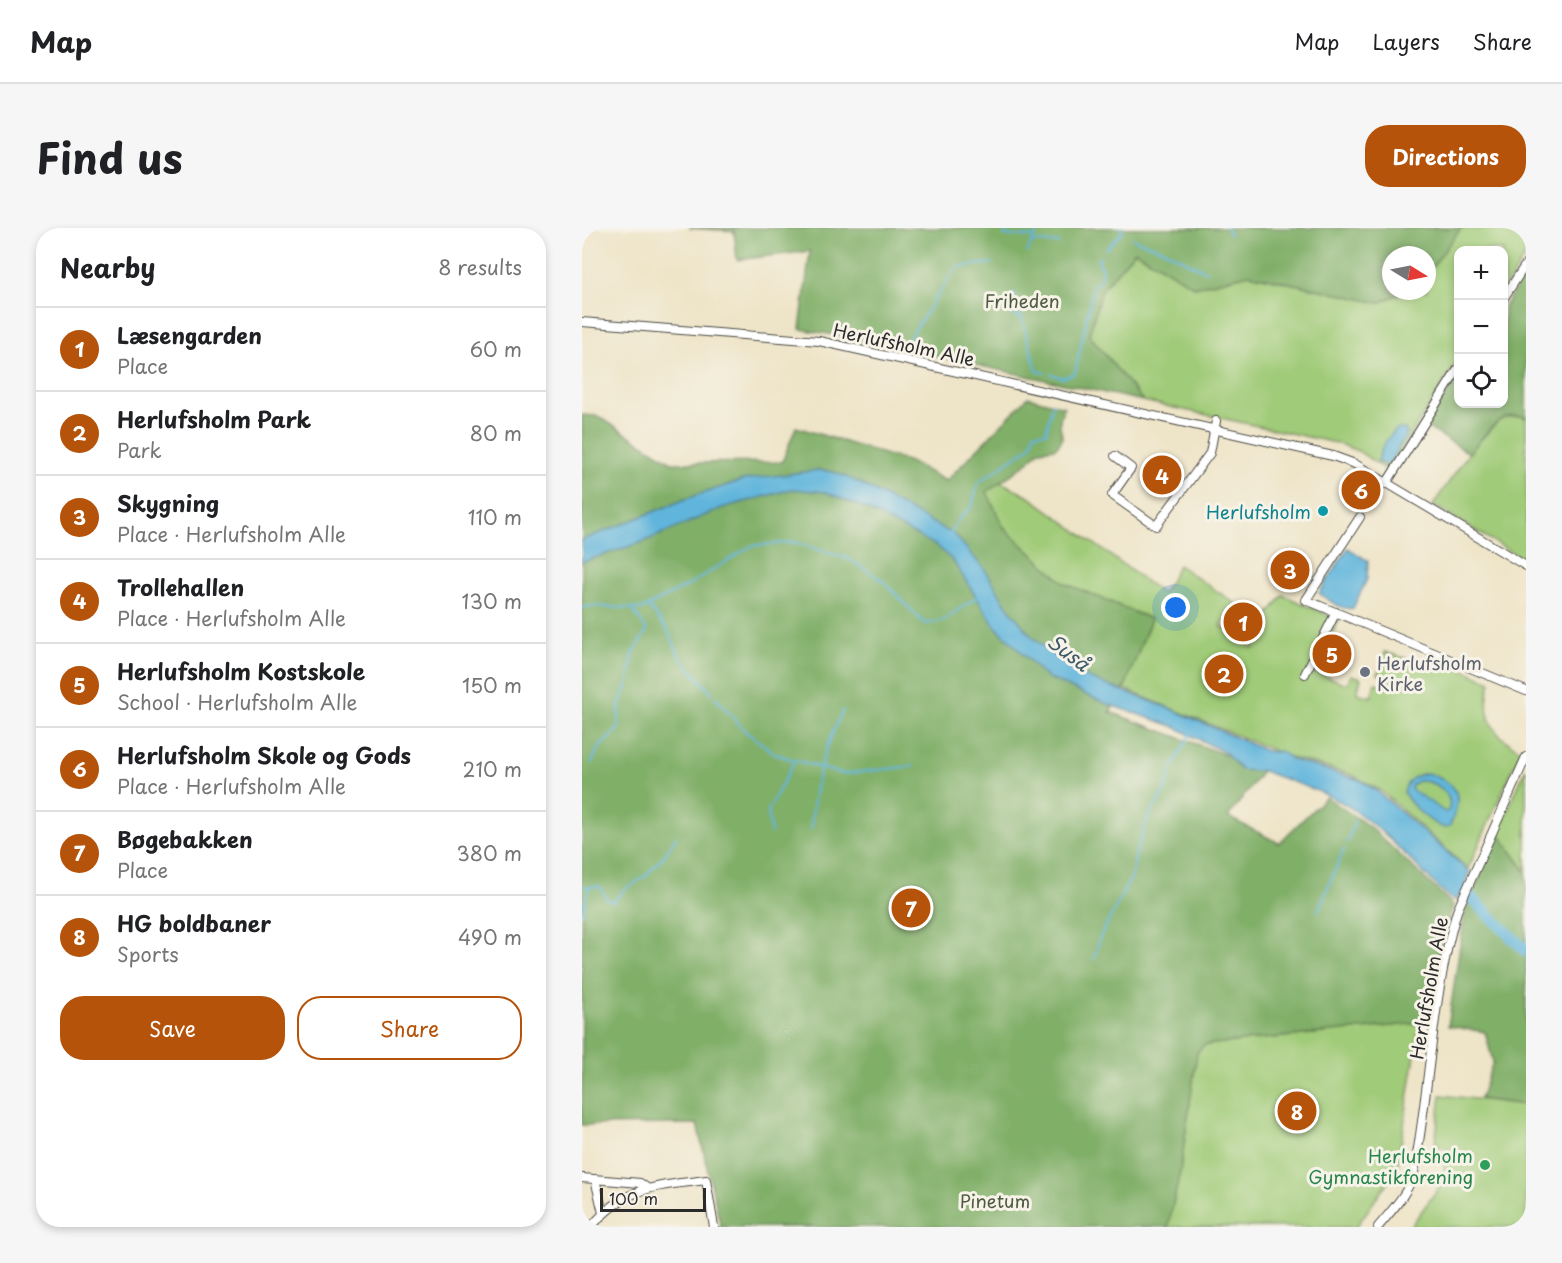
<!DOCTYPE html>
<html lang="en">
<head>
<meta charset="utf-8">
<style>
  :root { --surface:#fff; --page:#f6f6f6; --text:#202124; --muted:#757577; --line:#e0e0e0; --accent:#b45309 }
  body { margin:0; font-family:"Playpen Sans",sans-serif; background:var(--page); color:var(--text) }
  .controls { position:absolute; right:18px; top:18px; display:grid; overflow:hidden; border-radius:12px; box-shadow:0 3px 9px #0003 }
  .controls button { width:54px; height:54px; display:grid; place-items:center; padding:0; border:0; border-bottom:2px solid var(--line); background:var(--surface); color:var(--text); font:30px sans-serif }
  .compass { position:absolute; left:800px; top:18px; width:54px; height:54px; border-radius:50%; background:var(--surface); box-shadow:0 3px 9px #0003; rotate:100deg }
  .scale { position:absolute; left:18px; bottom:15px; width:106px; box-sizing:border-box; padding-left:6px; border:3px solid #2b2b2b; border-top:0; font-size:16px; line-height:21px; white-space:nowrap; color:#2b2b2b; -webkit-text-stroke:4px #f7f3e8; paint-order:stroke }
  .you { position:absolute; left:594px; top:380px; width:21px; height:21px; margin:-15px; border:4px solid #fff; border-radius:50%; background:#1a73e8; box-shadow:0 0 0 9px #1a73e833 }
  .badge { display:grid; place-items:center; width:39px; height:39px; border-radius:50%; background:var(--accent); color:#fff; font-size:20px; font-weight:700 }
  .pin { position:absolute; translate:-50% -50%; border:3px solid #fff; box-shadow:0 2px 6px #0006 }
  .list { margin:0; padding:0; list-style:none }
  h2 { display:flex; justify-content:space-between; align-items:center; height:78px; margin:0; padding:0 24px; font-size:26px }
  h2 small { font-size:20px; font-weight:400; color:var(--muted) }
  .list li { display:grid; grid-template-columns:39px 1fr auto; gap:18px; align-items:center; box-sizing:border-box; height:84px; padding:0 24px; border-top:2px solid var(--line) }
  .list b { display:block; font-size:22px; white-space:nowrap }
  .list p { margin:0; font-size:20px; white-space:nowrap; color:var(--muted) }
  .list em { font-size:20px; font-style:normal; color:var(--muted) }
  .actions { display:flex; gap:12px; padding:18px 24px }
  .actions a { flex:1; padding:14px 0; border:2px solid var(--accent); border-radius:24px; text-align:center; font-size:21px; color:var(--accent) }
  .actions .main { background:var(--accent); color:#fff }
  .icon { flex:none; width:33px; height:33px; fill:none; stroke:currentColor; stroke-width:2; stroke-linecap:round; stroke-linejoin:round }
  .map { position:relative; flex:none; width:944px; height:999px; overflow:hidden; border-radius:24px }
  header { display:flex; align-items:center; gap:36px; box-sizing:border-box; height:84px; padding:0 30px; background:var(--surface); border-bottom:2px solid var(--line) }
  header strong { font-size:28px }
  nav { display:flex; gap:33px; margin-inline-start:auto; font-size:21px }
  .intro { display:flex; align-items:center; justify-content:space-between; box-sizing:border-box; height:144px; padding:0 36px }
  h1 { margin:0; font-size:42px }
  .button { padding:15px 27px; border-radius:24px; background:var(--accent); color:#fff; font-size:21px; font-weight:700 }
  main { display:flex; gap:36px; padding:0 36px }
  aside { flex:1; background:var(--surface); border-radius:24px; box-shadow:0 3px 9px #0003 }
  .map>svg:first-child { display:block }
  .green { fill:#a0cb78; stroke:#667b52; stroke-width:1.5 }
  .forest { fill:#80af68; stroke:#566d4a; stroke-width:1.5 }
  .water { fill:#60b5dc; stroke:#467084; stroke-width:1.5; fill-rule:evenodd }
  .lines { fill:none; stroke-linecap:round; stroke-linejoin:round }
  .stream { stroke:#60b5dc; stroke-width:2 }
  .river { stroke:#60b5dc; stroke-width:12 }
  .minor-casing { stroke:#484742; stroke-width:10 }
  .minor { stroke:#fff; stroke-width:8 }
  .culture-dot { fill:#0f9aa8; stroke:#f7f3e8; stroke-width:2 }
  .worship-dot { fill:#6b7280; stroke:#f7f3e8; stroke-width:2 }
  .leisure-dot { fill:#2e9e5b; stroke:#f7f3e8; stroke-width:2 }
  .labels { text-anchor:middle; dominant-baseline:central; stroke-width:6; stroke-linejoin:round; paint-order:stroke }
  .park-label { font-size:18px; fill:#4e5b42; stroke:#f7f3e8 }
  .street-label { font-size:18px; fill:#2b2b2b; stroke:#f7f3e8 }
  .culture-label { font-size:18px; fill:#0d838f; stroke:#f7f3e8; text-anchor:end }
  .worship-label { font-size:18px; fill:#5b616d; stroke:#f7f3e8; text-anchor:start }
  .leisure-label { font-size:18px; fill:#27864d; stroke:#f7f3e8; text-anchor:end }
  .water-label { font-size:20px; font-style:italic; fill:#3e5b69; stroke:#f7f3e8 }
</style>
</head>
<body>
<header>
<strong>Map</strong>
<nav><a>Map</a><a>Layers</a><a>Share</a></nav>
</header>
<div class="intro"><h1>Find us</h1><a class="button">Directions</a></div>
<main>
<aside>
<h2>Nearby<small>8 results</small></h2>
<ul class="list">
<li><span class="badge">1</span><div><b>Læsengarden</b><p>Place</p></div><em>60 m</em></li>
<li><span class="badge">2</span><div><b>Herlufsholm Park</b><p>Park</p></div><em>80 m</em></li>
<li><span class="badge">3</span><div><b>Skygning</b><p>Place · Herlufsholm Alle</p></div><em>110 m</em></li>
<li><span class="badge">4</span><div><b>Trollehallen</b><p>Place · Herlufsholm Alle</p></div><em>130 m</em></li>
<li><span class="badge">5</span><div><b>Herlufsholm Kostskole</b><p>School · Herlufsholm Alle</p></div><em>150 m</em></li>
<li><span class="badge">6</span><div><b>Herlufsholm Skole og Gods</b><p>Place · Herlufsholm Alle</p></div><em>210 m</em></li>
<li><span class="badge">7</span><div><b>Bøgebakken</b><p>Place</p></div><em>380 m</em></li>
<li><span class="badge">8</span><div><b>HG boldbaner</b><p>Sports</p></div><em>490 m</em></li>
</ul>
<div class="actions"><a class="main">Save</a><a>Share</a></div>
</aside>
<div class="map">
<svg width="944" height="999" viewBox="0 0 944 999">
  <rect width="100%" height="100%" fill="#f7f3e8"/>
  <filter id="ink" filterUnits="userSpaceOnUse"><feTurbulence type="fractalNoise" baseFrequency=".0167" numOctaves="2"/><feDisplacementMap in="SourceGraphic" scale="12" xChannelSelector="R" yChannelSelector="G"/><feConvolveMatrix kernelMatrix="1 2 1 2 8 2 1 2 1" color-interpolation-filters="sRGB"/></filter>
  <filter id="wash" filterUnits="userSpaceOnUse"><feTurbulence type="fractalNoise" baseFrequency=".008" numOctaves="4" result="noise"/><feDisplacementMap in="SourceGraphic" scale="24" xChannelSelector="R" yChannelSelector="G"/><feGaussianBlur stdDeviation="1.35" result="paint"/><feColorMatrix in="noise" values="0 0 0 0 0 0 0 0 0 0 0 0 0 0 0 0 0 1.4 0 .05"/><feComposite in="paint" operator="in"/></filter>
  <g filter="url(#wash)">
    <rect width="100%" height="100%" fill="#eee4c7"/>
    <g class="green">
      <path d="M 879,0 L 944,0 L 944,26 L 922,62 L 921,22 L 876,22 L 876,132 L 807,241 L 803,241 L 776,223 L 754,215 L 561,173 L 507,107 L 520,61 L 553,23 L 613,59 L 667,46 L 797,75 L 823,63 L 845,63 L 845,46 Z"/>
      <path d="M 940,188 L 944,190 L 944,333 L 851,277 L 887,225 L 919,190 Z"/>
      <path d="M 419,254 L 449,270 L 580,365 L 588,354 L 596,337 L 654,376 L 639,398 L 671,420 L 682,404 L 677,400 L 701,367 L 757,392 L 732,444 L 765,456 L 769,447 L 779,450 L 775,465 L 789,469 L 793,455 L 804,458 L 807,449 L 796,446 L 803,424 L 842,436 L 859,443 L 864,434 L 909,454 C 899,487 909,507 939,522 L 886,641 L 799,563 L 770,547 L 710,530 L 542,461 L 569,391 L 482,355 L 422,300 L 404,264 Z"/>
      <path d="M 944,540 L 944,644 L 916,605 Z"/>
      <path d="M 838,795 L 815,941 L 774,999 L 586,999 L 598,944 L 615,825 L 622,817 Z"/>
      <path d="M 859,867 L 944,877 L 944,999 L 828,999 L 861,954 L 864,920 L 853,918 Z"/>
    </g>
    <g class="forest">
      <path d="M 107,0 L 879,0 L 845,46 L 845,27 L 809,27 L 809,63 L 823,63 L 797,75 L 667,46 L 613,59 L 553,23 L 520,61 L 507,107 L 561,173 L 273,111 L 218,101 L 228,23 L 155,32 L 152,3 Z"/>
      <path d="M 944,44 L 944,190 C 920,178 901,210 887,225 L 843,198 L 876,148 L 876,176 L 921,176 L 922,79 Z"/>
      <path d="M 446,169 L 482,179 C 480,184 477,191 478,196 C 478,207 485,209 473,220 L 458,222 L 445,235 L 405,264 L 422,300 L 482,355 L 569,391 L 542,461 L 528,484 L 682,541 L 646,589 L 697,615 L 744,569 L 788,599 L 871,677 L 857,725 L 847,783 L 838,795 L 622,817 L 615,825 L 598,944 L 586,999 L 139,999 L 115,896 L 0,897 L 0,187 L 16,188 L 91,235 L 200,234 L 214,199 L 328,234 L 364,253 Z"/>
      <path d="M 916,605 L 944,644 L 944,877 L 898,871 L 911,834 L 903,804 L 866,798 L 883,684 Z"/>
    </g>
    <g class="water">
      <path d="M 815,201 L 823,201 L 825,206 L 807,235 L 804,237 L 796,234 C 798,220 806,209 815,201 Z"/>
      <path d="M 237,242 L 252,244 L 274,253 L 373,307 L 404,343 L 425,378 L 450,409 L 489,440 L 509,451 L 587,480 L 682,522 L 691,524 L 698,523 L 711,532 L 778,552 L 795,563 L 888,644 L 875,672 L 868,670 C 836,641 808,607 772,582 C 745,563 710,555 679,542 L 674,543 L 659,542 L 644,525 L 591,498 L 525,476 L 464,449 L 413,398 L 371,333 L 355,318 L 278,278 L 243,264 L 210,261 L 140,280 L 61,314 L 0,334 L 0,312 L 104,271 L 161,252 Z"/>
      <path d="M 766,320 L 786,333 L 785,351 L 771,380 C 759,383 747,372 737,365 Z"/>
      <path d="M 845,545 C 878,557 881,565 868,598 L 862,600 C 846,593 831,580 822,565 C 824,552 832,548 845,545 ZM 836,553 C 852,552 873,565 866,583 L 863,584 L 829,561 L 830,557 Z"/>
    </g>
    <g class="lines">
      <g class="stream">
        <path d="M 645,0 L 648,7"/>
        <path d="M 422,7 L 434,8"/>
        <path d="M 438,8 L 451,9"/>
        <path d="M 550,10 C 558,15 567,16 577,20 C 593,27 608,36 624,43"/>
        <path d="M 450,14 L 477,15"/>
        <path d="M 524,21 L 541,3 L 539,0"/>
        <path d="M 445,24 L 457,0"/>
        <path d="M 370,46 L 375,39 L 410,35"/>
        <path d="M 432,64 L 455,143 L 463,145"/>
        <path d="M 420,82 L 439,90"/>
        <path d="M 324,115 L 367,50"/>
        <path d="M 469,146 L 481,150 L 493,145 L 512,56 L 517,55 L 520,41 L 516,33 L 518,29"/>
        <path d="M 368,307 L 375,293 L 390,278 L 396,255 L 449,218 L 452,205 L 464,204 L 471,175"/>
        <path d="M 66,378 L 85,401 L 99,431"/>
        <path d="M 0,380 L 9,378 L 60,381 L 105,358 L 169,318 L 212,314 L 267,331 L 300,352 L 343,396 L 362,392 L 396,368"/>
        <path d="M 101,433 L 130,465"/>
        <path d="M 133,469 L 164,504 L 194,526 L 212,532 L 261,546 L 331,538"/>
        <path d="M 10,535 L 16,521 L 37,500 L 37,477 L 47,453 L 51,426 L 65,402 L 50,381"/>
        <path d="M 590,540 L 609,505"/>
        <path d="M 229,600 C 233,552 240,525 261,482"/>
        <path d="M 189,605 L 186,583 L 212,534"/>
        <path d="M 765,614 L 773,593"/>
        <path d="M 0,658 L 7,659 L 0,686"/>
        <path d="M 7,659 L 17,658 L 25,671 L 31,674 L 42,662 L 62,649 L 83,627 L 94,609"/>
        <path d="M 736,683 L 762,621"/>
        <path d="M 512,731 L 518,709 L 550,648 L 555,622 L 566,589 L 583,563 L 589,545"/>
      </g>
      <path class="river" d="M 876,657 L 944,723"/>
    </g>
  </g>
  <g filter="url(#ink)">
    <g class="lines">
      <g class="minor-casing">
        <g id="minor">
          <path d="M 921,71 L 944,36"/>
          <path d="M 0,94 L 237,113 L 751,228 L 773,236 L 944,338"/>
          <path d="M 533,228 L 549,240 L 530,267 L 574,298 L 628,225 L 634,193"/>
          <path d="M 804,256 L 876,141"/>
          <path d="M 778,289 L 724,372 L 944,463"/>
          <path d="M 723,446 L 754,384"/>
          <path d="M 0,950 L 58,955 L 65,960"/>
          <path d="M 13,951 L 21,985"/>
          <path d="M 9,999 C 45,957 73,959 124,952 L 132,999"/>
          <path d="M 796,999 C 810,982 826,966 832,944 C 848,859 850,766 875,683 L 944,529"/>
        </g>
      </g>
      <use href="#minor" class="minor"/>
    </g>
  </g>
  <circle class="culture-dot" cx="741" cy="283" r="6"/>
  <circle class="worship-dot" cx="783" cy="444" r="6"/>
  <circle class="leisure-dot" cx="903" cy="937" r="6"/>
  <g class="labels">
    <g class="park-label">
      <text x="440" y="72">Friheden</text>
      <text x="413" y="972">Pinetum</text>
    </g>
    <g class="street-label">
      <text transform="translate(322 116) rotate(12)">Herlufsholm Alle</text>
      <text transform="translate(846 760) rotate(-80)">Herlufsholm Alle</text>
    </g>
    <g class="culture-label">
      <text x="729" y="283">Herlufsholm</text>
    </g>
    <g class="worship-label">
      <text x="795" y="434">Herlufsholm<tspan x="795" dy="21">Kirke</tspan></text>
    </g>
    <g class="leisure-label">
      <text x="891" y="927">Herlufsholm<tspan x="891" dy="21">Gymnastikforening</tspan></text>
    </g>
    <g class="water-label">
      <text transform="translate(487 424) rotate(37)">Suså</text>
    </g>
  </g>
</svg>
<div class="controls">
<button>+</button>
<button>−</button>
<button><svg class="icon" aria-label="locate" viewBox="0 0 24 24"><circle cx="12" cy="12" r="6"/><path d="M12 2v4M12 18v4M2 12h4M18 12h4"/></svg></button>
</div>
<svg class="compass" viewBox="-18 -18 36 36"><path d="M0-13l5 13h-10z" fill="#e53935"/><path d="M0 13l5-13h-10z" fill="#757577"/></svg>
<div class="scale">100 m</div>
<div class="you"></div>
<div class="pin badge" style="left:661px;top:394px">1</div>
<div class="pin badge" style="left:642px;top:446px">2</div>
<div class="pin badge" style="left:708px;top:342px">3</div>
<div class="pin badge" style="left:580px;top:247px">4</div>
<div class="pin badge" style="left:750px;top:426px">5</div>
<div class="pin badge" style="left:779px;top:262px">6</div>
<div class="pin badge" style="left:329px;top:680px">7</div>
<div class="pin badge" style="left:715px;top:883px">8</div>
</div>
</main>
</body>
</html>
